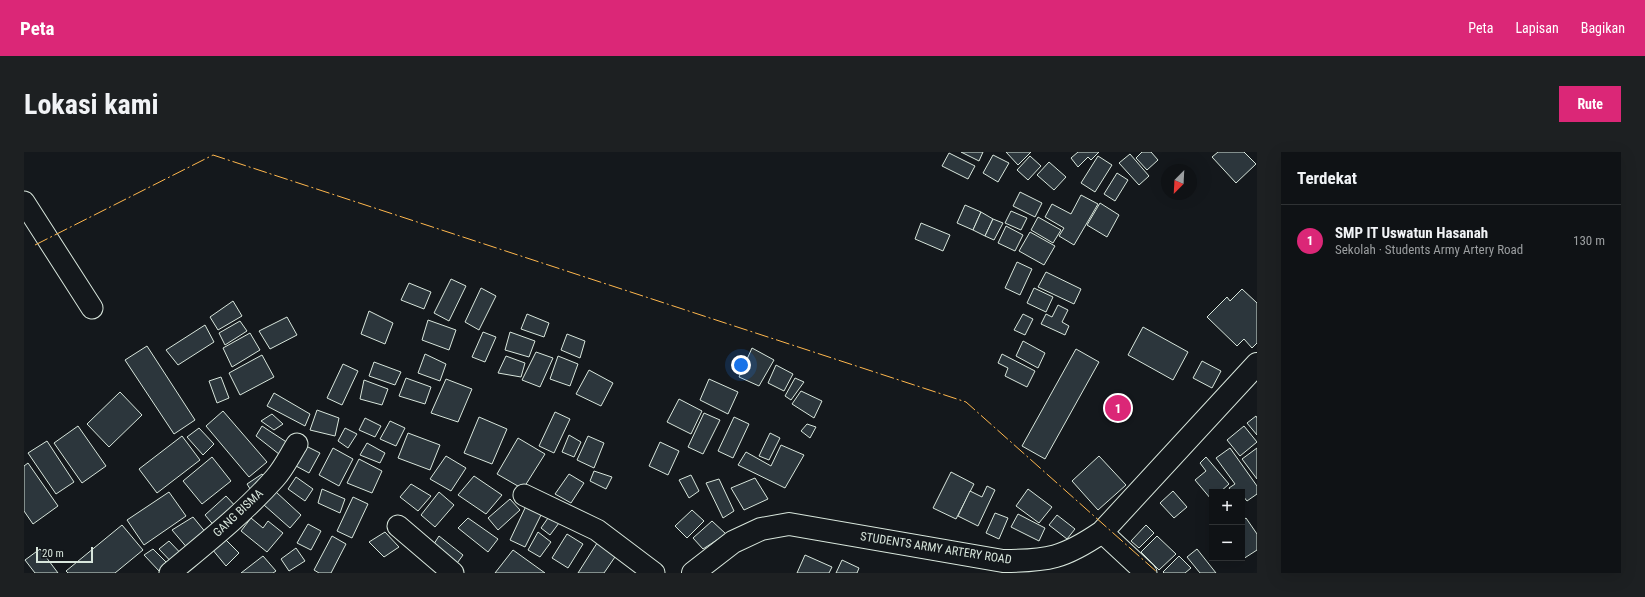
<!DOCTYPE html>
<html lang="id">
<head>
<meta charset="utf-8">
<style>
  :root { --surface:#0f1215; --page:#1d2022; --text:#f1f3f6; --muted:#9b9ea0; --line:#2f3234; --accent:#db2777 }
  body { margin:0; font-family:"Roboto Condensed",sans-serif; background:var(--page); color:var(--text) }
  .controls { position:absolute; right:12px; bottom:12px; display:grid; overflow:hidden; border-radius:0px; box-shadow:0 4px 16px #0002 }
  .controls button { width:36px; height:36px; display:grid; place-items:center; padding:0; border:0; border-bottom:1px solid var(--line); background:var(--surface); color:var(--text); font:20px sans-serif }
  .compass { position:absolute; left:1137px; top:12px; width:36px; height:36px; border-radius:50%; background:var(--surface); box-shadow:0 4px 16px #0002; rotate:204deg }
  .scale { position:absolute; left:12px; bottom:10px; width:57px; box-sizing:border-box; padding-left:4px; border:2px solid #d8e6dc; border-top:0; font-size:11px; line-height:14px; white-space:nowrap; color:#d8e6dc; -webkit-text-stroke:3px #14181c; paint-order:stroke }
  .you { position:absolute; left:717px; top:213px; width:14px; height:14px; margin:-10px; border:3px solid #fff; border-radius:50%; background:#1a73e8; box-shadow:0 0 0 6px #1a73e833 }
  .badge { display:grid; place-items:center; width:26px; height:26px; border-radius:50%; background:var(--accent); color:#fff; font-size:13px; font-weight:700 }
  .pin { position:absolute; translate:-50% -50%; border:2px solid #fff; box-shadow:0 1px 4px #0006 }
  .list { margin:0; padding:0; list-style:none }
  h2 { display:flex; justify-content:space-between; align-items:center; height:52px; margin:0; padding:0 16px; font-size:17px }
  h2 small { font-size:13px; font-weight:400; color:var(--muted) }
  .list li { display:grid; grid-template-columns:26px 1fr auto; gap:12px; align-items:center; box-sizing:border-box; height:72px; padding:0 16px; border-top:1px solid var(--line) }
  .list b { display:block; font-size:15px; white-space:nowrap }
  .list p { margin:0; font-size:13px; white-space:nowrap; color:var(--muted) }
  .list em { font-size:13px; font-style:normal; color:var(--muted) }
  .map { position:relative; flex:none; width:1233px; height:421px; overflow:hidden; border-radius:0px }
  header { display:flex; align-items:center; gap:24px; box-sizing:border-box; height:56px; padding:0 20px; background:var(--accent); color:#fff }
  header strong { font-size:19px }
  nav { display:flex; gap:22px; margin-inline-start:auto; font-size:14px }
  .intro { display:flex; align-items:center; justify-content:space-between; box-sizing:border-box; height:96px; padding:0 24px }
  h1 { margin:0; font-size:28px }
  .button { padding:10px 18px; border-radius:0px; background:var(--accent); color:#fff; font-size:14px; font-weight:700 }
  main { display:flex; gap:24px; padding:0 24px }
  aside { flex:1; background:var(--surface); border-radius:0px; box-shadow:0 4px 16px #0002 }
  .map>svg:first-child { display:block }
  .building { fill:#2c363c; stroke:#d8e6dc }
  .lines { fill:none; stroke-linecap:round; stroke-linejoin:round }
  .minor-casing { stroke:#d8e6dc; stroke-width:23 }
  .major-casing { stroke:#d8e6dc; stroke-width:24 }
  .minor { stroke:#14181c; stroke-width:21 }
  .major { stroke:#14181c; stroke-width:22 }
  .power { stroke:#ffb74d; stroke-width:1; stroke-dasharray:14 3 2 3; stroke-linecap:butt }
  .labels { text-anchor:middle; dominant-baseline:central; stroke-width:3; stroke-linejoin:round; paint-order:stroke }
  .street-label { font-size:12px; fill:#d8e6dc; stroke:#14181c }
</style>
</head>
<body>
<header>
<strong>Peta</strong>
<nav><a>Peta</a><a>Lapisan</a><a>Bagikan</a></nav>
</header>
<div class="intro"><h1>Lokasi kami</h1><a class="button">Rute</a></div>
<main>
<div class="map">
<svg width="1233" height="421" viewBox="0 0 1233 421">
  <rect width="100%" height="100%" fill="#14181c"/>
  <g class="building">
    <path d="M 937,0 L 959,0 L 955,9 Z"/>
    <path d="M 982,0 L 1007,0 L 994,13 Z"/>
    <path d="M 1054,0 L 1075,0 L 1067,8 L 1064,5 L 1054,15 L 1047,6 Z"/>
    <path d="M 1118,0 L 1127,0 L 1134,8 L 1123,18 L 1112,6 Z"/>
    <path d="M 1194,0 L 1220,0 L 1232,12 L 1212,31 L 1188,5 Z"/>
    <path d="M 925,1 L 951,14 L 944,27 L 918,14 Z"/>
    <path d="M 1106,2 L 1125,24 L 1115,33 L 1095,11 Z"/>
    <path d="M 969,3 L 985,11 L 974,30 L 959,21 Z"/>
    <path d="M 1006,4 L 1017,14 L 1004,28 L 993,18 Z"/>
    <path d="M 1074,4 L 1088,13 L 1071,40 L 1057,31 Z"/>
    <path d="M 1025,10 L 1042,25 L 1030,38 L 1013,23 Z"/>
    <path d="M 1093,21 L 1104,28 L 1091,49 L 1080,42 Z"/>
    <path d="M 996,40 L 1018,51 L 1011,65 L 989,54 Z"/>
    <path d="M 1057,43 L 1074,52 L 1050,93 L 1035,84 L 1040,76 L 1021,65 L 1028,52 L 1047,62 Z"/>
    <path d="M 1076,51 L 1095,63 L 1083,85 L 1063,73 Z"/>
    <path d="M 941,53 L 957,60 L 949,78 L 933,71 Z"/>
    <path d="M 987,59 L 1003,66 L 997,78 L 981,71 Z"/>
    <path d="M 957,60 L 969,67 L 961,84 L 949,78 Z"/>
    <path d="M 1014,65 L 1037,78 L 1029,91 L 1007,78 Z"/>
    <path d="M 969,67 L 979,71 L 970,88 L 961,84 Z"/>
    <path d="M 897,71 L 926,83 L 919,99 L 891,87 Z"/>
    <path d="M 982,74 L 999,83 L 991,99 L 974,91 Z"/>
    <path d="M 1006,80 L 1031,94 L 1020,113 L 995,99 Z"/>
    <path d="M 993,110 L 1008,117 L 996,143 L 981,136 Z"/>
    <path d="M 1022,120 L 1057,137 L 1050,152 L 1014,135 Z"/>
    <path d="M 427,127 L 442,134 L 425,169 L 410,161 Z"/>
    <path d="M 385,131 L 407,140 L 400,157 L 377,148 Z"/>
    <path d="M 457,136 L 472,144 L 455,178 L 441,170 Z"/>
    <path d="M 1010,136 L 1029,145 L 1022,160 L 1003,151 Z"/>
    <path d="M 1218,137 L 1233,151 L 1233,191 L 1228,196 L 1220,187 L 1213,194 L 1183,165 L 1203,145 L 1206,149 Z"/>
    <path d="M 209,149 L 218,164 L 194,178 L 186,165 Z"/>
    <path d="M 1034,153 L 1044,158 L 1038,170 L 1045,174 L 1041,183 L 1017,172 L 1022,162 L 1028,165 Z"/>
    <path d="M 345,159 L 369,171 L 361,192 L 337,182 Z"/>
    <path d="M 503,162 L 525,171 L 520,185 L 497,177 Z"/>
    <path d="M 999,162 L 1009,167 L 1001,183 L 990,178 Z"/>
    <path d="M 263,165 L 273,183 L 246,197 L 235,179 Z"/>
    <path d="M 404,168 L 432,178 L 425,198 L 398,188 Z"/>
    <path d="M 216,169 L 223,179 L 201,193 L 195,181 Z"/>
    <path d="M 181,173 L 190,190 L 154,213 L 142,198 Z"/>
    <path d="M 1119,175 L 1164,200 L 1149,228 L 1104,203 Z"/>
    <path d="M 459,180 L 472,185 L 461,210 L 448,205 Z"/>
    <path d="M 486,180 L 511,189 L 505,205 L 481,198 Z"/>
    <path d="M 226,181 L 236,198 L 208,215 L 199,196 Z"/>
    <path d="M 543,182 L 561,189 L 556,206 L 537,198 Z"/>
    <path d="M 999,189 L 1021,201 L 1014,216 L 992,204 Z"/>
    <path d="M 123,194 L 171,268 L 150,282 L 101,208 Z"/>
    <path d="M 728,196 L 750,208 L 735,234 L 715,225 Z"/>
    <path d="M 1052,197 L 1075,210 L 1021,307 L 998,294 Z"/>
    <path d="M 512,200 L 529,206 L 516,235 L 498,228 Z"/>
    <path d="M 401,202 L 422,212 L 416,229 L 394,221 Z"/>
    <path d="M 978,202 L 1011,219 L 1003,235 L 981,224 L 984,216 L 974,211 Z"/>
    <path d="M 238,203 L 250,225 L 216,243 L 205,221 Z"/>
    <path d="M 482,204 L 501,211 L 497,225 L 474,221 Z"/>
    <path d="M 534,204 L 554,212 L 546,234 L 526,227 Z"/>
    <path d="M 1178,209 L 1197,219 L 1188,236 L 1169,226 Z"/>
    <path d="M 350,210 L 377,220 L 371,233 L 345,224 Z"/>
    <path d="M 319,212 L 334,219 L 318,253 L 303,246 Z"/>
    <path d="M 752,213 L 769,222 L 760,239 L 744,231 Z"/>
    <path d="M 565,218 L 589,231 L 577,254 L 552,242 Z"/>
    <path d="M 197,225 L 205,246 L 193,251 L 185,229 Z"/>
    <path d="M 382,226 L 407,235 L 401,252 L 375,244 Z"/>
    <path d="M 771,226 L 780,230 L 767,248 L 761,244 Z"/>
    <path d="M 422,227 L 448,237 L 434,270 L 407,261 Z"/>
    <path d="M 685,227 L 714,240 L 704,262 L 676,248 Z"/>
    <path d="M 340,228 L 364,237 L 358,253 L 336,247 Z"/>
    <path d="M 777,239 L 798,249 L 790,266 L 768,252 Z"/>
    <path d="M 96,240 L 118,263 L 85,295 L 63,272 Z"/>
    <path d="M 250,241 L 286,262 L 281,274 L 243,254 Z"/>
    <path d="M 655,247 L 678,259 L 667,282 L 643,270 Z"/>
    <path d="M 293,258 L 315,266 L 311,284 L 286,278 Z"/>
    <path d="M 199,259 L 243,310 L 225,325 L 182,274 Z"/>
    <path d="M 531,260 L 546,267 L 530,301 L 515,294 Z"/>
    <path d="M 680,261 L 696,268 L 679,302 L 664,295 Z"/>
    <path d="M 248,262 L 259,272 L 250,278 L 237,269 Z"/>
    <path d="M 1232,264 L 1233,266 L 1233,283 L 1223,271 Z"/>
    <path d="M 455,265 L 483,277 L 468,312 L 440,301 Z"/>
    <path d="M 710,265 L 725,272 L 709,306 L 694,299 Z"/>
    <path d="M 341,266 L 357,274 L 351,285 L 335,278 Z"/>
    <path d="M 366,269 L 381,276 L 372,294 L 356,287 Z"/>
    <path d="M 783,272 L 792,275 L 786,286 L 777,279 Z"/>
    <path d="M 54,274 L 82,314 L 58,331 L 30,291 Z"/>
    <path d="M 238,274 L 267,293 L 260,306 L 232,284 Z"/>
    <path d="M 1220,274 L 1233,290 L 1216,304 L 1203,288 Z"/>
    <path d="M 175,276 L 190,292 L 179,303 L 163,285 Z"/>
    <path d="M 321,276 L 333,282 L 324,296 L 314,289 Z"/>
    <path d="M 384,281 L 416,293 L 406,318 L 374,306 Z"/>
    <path d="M 746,281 L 756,286 L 745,308 L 735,304 Z"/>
    <path d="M 545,283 L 557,290 L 550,305 L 538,300 Z"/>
    <path d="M 158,284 L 176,308 L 133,341 L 115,317 Z"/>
    <path d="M 564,284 L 580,291 L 570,316 L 553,308 Z"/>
    <path d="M 494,286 L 521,302 L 499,337 L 473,322 Z"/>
    <path d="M 23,289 L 50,330 L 32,342 L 4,301 Z"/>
    <path d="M 636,290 L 655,299 L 644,323 L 625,314 Z"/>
    <path d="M 343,291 L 361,301 L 356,311 L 336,303 Z"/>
    <path d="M 757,293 L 780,303 L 761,336 L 714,313 L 722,300 L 747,314 Z"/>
    <path d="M 282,294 L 296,301 L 285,321 L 272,314 Z"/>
    <path d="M 309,296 L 329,307 L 315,334 L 295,323 Z"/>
    <path d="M 1206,296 L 1233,334 L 1233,342 L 1223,349 L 1219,344 L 1218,344 L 1218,340 L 1208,340 L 1205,336 L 1211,332 L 1192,306 Z"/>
    <path d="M 1233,296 L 1233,327 L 1218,307 Z"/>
    <path d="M 422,304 L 442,316 L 427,339 L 406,327 Z"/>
    <path d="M 1075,304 L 1102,333 L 1074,358 L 1048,329 Z"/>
    <path d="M 188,305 L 207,329 L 178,352 L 159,329 Z"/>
    <path d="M 1182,305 L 1205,332 L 1196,340 L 1188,340 L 1187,347 L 1171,328 L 1182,319 L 1176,311 Z"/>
    <path d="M 335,307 L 358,319 L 348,341 L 323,331 Z"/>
    <path d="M 4,311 L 34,354 L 9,372 L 0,359 L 0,314 Z"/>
    <path d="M 570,319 L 588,325 L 582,337 L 566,329 Z"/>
    <path d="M 927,320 L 950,332 L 932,367 L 909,356 Z"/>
    <path d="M 238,322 L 247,334 L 231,345 L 223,332 Z"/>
    <path d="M 545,322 L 560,331 L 547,351 L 531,342 Z"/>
    <path d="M 667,323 L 675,339 L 665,346 L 655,328 Z"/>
    <path d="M 450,324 L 478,343 L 462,362 L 434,343 Z"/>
    <path d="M 272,325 L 289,337 L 281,349 L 264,337 Z"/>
    <path d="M 731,326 L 744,347 L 720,358 L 707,336 Z"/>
    <path d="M 695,327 L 710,359 L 699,366 L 682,331 Z"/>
    <path d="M 387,332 L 407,344 L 394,359 L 376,345 Z"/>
    <path d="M 963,334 L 971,338 L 954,374 L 934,364 L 946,339 L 958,345 Z"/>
    <path d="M 298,337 L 321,347 L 316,361 L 294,351 Z"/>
    <path d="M 1004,337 L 1028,355 L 1015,371 L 992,354 Z"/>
    <path d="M 1149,339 L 1163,355 L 1150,366 L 1136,351 Z"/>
    <path d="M 145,340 L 162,364 L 120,393 L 103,368 Z"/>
    <path d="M 252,340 L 277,363 L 266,376 L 240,353 Z"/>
    <path d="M 415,340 L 430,353 L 411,375 L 397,363 Z"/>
    <path d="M 202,344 L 214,357 L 192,376 L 181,363 Z"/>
    <path d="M 329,345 L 344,352 L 328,386 L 313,379 Z"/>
    <path d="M 486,347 L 496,358 L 474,378 L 464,366 Z"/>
    <path d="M 502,354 L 518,361 L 501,395 L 486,388 Z"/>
    <path d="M 668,358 L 680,369 L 663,386 L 651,374 Z"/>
    <path d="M 971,361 L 984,366 L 975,387 L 962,381 Z"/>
    <path d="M 994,362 L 1021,376 L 1015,389 L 987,375 Z"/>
    <path d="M 1033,363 L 1051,377 L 1043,387 L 1025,373 Z"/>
    <path d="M 169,365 L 183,382 L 165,398 L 148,378 Z"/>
    <path d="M 227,366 L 239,376 L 244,369 L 259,381 L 243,400 L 217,379 Z"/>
    <path d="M 444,366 L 474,387 L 464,400 L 434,376 Z"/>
    <path d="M 524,366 L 535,371 L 526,383 L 517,376 Z"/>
    <path d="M 1222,366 L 1233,382 L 1233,398 L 1219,407 L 1218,405 L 1218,369 Z"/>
    <path d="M 688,369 L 702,382 L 679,397 L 669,386 Z"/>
    <path d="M 284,372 L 297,379 L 287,398 L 273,391 Z"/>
    <path d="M 98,373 L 119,398 L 91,421 L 44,421 L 42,419 Z"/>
    <path d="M 1122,373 L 1130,381 L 1115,396 L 1107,389 Z"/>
    <path d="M 361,380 L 375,395 L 360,405 L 345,390 Z"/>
    <path d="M 514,380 L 527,390 L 516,405 L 504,398 Z"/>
    <path d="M 543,382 L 559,392 L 544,416 L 528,406 Z"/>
    <path d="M 308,384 L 322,392 L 307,421 L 295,421 L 290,418 Z"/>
    <path d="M 415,384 L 439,403 L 431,414 L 408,395 Z"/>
    <path d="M 1133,384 L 1152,402 L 1135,418 L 1117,400 Z"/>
    <path d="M 200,386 L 215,401 L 202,414 L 188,397 Z"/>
    <path d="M 575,388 L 593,402 L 580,421 L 554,421 Z"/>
    <path d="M 145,389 L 164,409 L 155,418 L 135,397 Z"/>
    <path d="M 272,396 L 281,409 L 265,419 L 257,407 Z"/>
    <path d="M 16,397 L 34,421 L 11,421 L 1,408 Z"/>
    <path d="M 129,397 L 145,413 L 136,420 L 120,403 Z"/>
    <path d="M 1173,397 L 1192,421 L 1176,421 L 1163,405 Z"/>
    <path d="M 489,398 L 521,421 L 471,421 Z"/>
    <path d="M 781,403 L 808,415 L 805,421 L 773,421 Z"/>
    <path d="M 239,404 L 252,419 L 249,421 L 217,421 Z"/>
    <path d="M 1155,404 L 1167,416 L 1161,421 L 1140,421 L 1139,420 Z"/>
    <path d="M 818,408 L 835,416 L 833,421 L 812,421 Z"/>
  </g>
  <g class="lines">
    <g class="minor-casing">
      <g id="minor">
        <path d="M 0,50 L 68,156"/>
        <path d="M 500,343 L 573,378 L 630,421"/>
        <path d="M 374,374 L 429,421"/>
        <path d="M 1078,380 L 1122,421"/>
        <path d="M 146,421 C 182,391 220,361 251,326 C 260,316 266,303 273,292"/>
      </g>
    </g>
    <g class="major-casing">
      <path id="major" d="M 669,421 L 709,390 L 737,377 L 765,372 L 979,409 C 1024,409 1040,406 1078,380 L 1233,212"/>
    </g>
    <use href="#minor" class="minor"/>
    <use href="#major" class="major"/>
    <path class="power" d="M 11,93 L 189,3 L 942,250 L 1134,421"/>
  </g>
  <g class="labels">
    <g class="street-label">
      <text transform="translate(214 361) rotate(-43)">GANG BISMA</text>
      <text transform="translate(912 396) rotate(9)">STUDENTS ARMY ARTERY ROAD</text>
    </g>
  </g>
</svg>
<div class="controls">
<button>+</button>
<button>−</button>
</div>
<svg class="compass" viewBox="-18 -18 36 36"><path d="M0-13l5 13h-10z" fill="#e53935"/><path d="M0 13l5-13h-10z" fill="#9b9ea0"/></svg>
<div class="scale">20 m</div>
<div class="you"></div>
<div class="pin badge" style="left:1094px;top:256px">1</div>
</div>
<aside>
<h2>Terdekat<small></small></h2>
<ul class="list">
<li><span class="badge">1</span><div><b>SMP IT Uswatun Hasanah</b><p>Sekolah · Students Army Artery Road</p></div><em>130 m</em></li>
</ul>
</aside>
</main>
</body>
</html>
